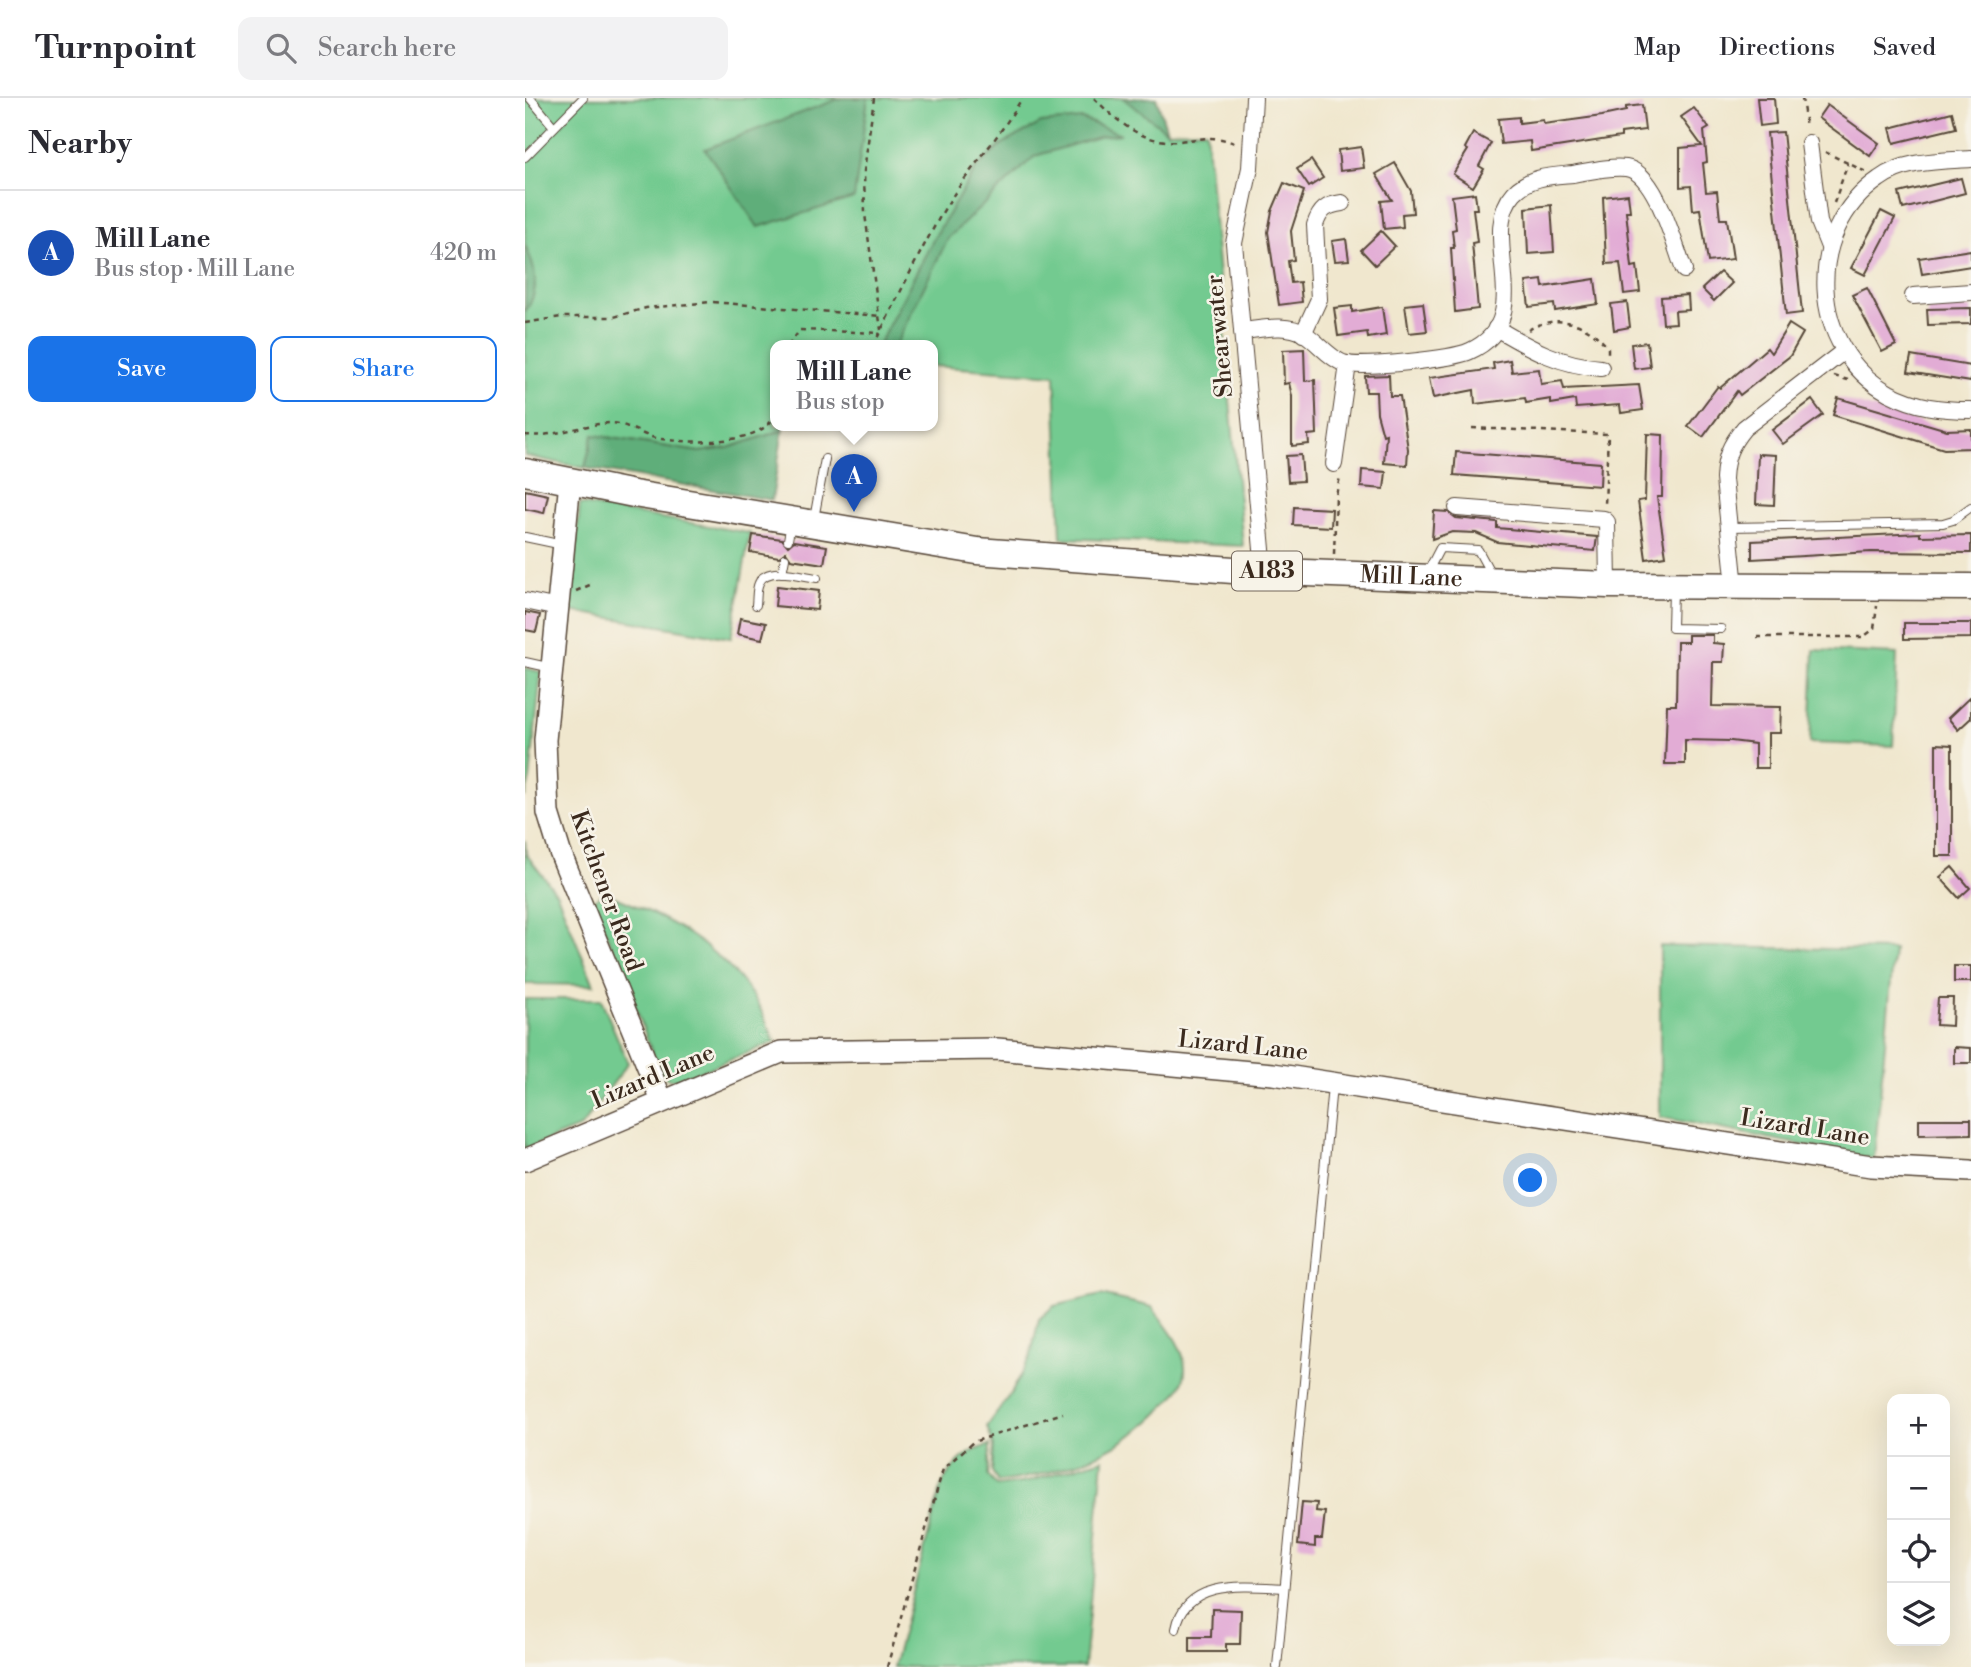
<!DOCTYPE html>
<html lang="en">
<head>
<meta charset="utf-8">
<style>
  :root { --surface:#fff; --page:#f2f2f3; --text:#2b2b33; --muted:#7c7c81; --line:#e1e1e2; --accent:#1a73e8 }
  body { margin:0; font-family:"Libre Bodoni",serif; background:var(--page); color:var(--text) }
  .controls { position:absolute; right:21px; bottom:21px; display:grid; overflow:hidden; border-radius:14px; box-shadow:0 7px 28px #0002 }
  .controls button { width:63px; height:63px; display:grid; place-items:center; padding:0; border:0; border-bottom:2px solid var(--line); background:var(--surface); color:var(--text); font:35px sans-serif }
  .you { position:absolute; left:1006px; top:1083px; width:24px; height:24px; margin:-18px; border:5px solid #fff; border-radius:50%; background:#1a73e8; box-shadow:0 0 0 10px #1a73e833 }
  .badge { display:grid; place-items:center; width:46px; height:46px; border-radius:50%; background:var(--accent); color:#fff; font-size:23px; font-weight:700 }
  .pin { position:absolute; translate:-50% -58px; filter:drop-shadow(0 2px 4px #0008) }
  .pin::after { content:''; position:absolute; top:37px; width:24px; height:21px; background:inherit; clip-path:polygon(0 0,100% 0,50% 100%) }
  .popup { position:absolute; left:245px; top:242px; width:168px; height:91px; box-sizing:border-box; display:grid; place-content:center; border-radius:14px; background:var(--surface); filter:drop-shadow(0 2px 5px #0005); font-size:23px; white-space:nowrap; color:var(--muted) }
  .popup b { font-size:26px; color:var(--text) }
  .popup::after { content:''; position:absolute; left:50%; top:100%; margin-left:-14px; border:14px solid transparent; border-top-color:var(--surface) }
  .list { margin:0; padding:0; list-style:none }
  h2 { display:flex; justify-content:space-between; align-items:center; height:91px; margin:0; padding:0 28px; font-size:30px }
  h2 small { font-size:23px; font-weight:400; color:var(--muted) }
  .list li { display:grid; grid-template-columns:46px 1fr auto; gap:21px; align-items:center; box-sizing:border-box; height:126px; padding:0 28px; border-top:2px solid var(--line) }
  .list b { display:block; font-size:26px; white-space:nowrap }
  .list p { margin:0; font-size:23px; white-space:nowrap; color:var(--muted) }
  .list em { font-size:23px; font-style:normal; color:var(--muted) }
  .actions { display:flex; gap:14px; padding:21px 28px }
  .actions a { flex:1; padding:16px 0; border:2px solid var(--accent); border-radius:14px; text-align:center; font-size:24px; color:var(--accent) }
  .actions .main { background:var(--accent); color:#fff }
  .icon { flex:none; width:38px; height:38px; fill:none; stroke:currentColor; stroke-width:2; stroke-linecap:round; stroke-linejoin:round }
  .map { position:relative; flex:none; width:1446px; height:1569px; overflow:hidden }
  header { display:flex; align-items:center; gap:42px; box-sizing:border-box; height:98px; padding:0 35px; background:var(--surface); border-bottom:2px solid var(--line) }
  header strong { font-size:33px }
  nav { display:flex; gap:38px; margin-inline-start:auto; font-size:24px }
  .search { width:490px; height:63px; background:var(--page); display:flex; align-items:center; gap:18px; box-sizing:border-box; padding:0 24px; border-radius:14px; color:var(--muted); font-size:26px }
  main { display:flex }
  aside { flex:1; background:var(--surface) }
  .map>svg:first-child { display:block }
  .green { fill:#73ca90; stroke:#577a57; stroke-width:2 }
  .forest { fill:#5eae7a; stroke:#4c6c4c; stroke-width:2 }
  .building { fill:#e2acd5 }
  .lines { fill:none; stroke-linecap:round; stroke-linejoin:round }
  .service-casing { stroke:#564638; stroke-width:10 }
  .minor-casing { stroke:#564638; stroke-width:18 }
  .tertiary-casing { stroke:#564638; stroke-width:24 }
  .primary-casing { stroke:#564638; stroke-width:29 }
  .path { stroke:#564638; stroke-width:2.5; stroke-dasharray:5 5; stroke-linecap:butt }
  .service { stroke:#fff; stroke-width:8 }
  .minor { stroke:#fff; stroke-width:16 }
  .tertiary { stroke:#fff; stroke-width:21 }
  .primary { stroke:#fff; stroke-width:26 }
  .labels { text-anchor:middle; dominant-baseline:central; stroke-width:5; stroke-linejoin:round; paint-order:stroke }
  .shield { fill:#f7f3e8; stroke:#73665b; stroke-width:2 }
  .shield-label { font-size:23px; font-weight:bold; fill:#3b2a1e }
  .street-label { font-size:24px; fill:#3b2a1e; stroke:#f7f3e8 }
</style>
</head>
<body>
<header>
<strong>Turnpoint</strong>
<div class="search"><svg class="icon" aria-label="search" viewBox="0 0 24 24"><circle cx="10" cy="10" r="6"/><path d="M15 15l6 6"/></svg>Search here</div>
<nav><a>Map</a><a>Directions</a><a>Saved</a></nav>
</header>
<main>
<aside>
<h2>Nearby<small></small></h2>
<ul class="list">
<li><span class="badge" style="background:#1a4fb4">A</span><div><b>Mill Lane</b><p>Bus stop · Mill Lane</p></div><em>420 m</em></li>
</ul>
<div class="actions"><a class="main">Save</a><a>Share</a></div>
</aside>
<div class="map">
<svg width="1446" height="1569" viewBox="0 0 1446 1569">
  <rect width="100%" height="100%" fill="#f7f3e8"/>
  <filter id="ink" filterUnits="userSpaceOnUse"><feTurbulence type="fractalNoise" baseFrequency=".0143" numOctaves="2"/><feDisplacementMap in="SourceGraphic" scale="14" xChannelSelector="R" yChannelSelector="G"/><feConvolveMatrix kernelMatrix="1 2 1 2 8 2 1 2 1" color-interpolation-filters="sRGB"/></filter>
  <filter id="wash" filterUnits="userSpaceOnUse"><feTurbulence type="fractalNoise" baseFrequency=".00686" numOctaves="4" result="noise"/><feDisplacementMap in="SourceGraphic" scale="28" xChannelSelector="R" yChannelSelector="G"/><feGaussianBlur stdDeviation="1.57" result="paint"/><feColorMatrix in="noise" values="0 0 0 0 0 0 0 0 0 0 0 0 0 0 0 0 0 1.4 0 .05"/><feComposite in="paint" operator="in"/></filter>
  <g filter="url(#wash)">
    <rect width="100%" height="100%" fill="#f0e7ce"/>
    <g class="green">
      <path d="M 0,0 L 631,0 L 642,33 L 681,32 L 718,448 L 536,440 L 530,277 L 408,268 L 408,248 L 250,248 L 250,328 L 258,328 L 258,332 L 203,350 L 174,354 L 68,337 L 60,370 L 0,358 Z"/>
      <path d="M 55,406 L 225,435 L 206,540 L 45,513 Z"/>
      <path d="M 1289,552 L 1372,556 L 1368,648 L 1285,645 Z"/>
      <path d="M 0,570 L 16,574 L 5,681 L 0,699 Z"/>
      <path d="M 0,742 L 1,756 L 32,796 L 69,887 L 0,886 Z"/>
      <path d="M 80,795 C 138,817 193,846 229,900 C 238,913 243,930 250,944 L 154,982 L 143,981 L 134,974 L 98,874 L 67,803 Z"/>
      <path d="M 1135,848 L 1369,852 L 1349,1061 L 1135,1019 Z"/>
      <path d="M 0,901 L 76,901 L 103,965 L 56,1029 L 0,1051 Z"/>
      <path d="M 576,1197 L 627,1209 C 639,1226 659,1247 660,1270 C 661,1287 648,1300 637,1311 C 594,1356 534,1376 473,1384 L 467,1374 L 469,1348 L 462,1329 L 488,1292 L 505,1260 L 514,1221 L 529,1208 Z"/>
      <path d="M 465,1347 L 463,1378 L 472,1388 L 502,1384 L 578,1361 L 559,1569 L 368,1569 L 417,1386 C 430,1364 441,1353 465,1347 Z"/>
    </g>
    <g class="forest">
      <path d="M 316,0 L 343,0 L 329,100 L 233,129 L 180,51 Z"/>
      <path d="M 598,0 L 631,0 L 642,33 L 604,5 Z"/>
      <path d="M 557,21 L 596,36 L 577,38 L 510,58 L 423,140 L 370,248 L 353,248 L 409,140 L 451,70 L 479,45 L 516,25 Z"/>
      <path d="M 0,147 C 11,170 16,192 0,214 Z"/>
      <path d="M 258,332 L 247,402 L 60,370 L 68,337 L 174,354 L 203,350 Z"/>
    </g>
    <g id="blocks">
      <g class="building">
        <path d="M 1232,0 L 1249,0 L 1251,26 L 1235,28 Z"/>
        <path d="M 1117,7 L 1120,32 L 1096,35 L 1096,39 L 1006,53 L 1005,43 L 976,46 L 973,21 L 994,19 L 994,25 L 1018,22 L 1019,26 L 1077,18 L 1101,13 L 1101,9 Z"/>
        <path d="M 1302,7 L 1354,45 L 1345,58 L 1293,20 Z"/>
        <path d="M 1169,10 L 1184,30 L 1179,33 L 1182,64 L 1178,65 L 1181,94 L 1192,93 L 1195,121 L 1202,121 L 1208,161 L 1183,164 L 1175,111 L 1168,112 L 1166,88 L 1155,89 L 1155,50 L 1177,48 L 1156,19 Z"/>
        <path d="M 1427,14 L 1431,30 L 1369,45 L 1365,30 Z"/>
        <path d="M 1258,34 L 1277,215 L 1261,217 L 1242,35 Z"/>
        <path d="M 948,35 L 966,45 L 954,68 L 959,71 L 948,89 L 928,76 L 943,52 L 940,50 Z"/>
        <path d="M 836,49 L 839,70 L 815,73 L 813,52 Z"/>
        <path d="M 786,62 L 798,80 L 784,89 L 772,71 Z"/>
        <path d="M 870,65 L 886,93 L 888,115 L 877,116 L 878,129 L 859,131 L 856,103 L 867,102 L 851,76 Z"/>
        <path d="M 1436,80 L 1440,95 L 1378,111 L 1374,95 Z"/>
        <path d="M 759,85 L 779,93 L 766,133 L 769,162 L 763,163 L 766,185 L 775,184 L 777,204 L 754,207 L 743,134 L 747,113 Z"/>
        <path d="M 950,95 L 952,111 L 948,111 L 952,144 L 947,145 L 953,211 L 930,214 L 926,150 L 929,150 L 927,132 L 931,131 L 927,98 Z"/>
        <path d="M 1103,96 L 1105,113 L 1101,113 L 1107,169 L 1112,168 L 1115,194 L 1099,196 L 1095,165 L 1081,166 L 1078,99 Z"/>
        <path d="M 1026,107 L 1029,154 L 1003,156 L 1001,110 Z"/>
        <path d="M 1356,113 L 1370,120 L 1340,177 L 1326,170 Z"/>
        <path d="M 856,133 L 870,148 L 850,167 L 836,152 Z"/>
        <path d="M 821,141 L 824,162 L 810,163 L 807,143 Z"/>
        <path d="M 1446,152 L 1446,168 L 1397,176 L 1394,160 Z"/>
        <path d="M 1195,174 L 1207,185 L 1189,203 L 1177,191 Z"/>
        <path d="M 1070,181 L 1073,206 L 1030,213 L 1029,206 L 1004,209 L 1001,184 L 1017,182 L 1018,189 Z"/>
        <path d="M 1342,190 L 1371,247 L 1357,254 L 1327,197 Z"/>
        <path d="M 1163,197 L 1164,212 L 1150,213 L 1151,225 L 1138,226 L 1136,199 Z"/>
        <path d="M 1102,204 L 1105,229 L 1089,232 L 1086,206 Z"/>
        <path d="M 898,205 L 902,233 L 884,235 L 880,207 Z"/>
        <path d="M 827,208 L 827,214 L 857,209 L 861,237 L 843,240 L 842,234 L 813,238 L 809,210 Z"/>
        <path d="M 1446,210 L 1446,226 L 1403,227 L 1402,211 Z"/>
        <path d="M 1264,226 L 1278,235 L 1265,258 L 1215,297 L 1212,293 L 1178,339 L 1163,328 L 1193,288 L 1195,290 L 1242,250 L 1246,255 Z"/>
        <path d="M 1122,244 L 1125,269 L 1109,271 L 1106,246 Z"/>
        <path d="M 779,251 L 780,283 L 790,282 L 792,336 L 783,337 L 784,346 L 767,348 L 767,298 L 764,285 L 759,286 L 758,252 Z"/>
        <path d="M 1386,258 L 1446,268 L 1446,284 L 1383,274 Z"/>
        <path d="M 985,262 L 987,274 L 1014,271 L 1016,286 L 1037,283 L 1039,291 L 1114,287 L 1118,312 L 1096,315 L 1095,307 L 1051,310 L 1050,302 L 1026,306 L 1026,301 L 1001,305 L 1000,300 L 950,306 L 949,292 L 908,300 L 904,280 L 969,271 L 968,265 Z"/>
        <path d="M 864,277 L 865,298 L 875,298 L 883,351 L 882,367 L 859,365 L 861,336 L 858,337 L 852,315 L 851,294 L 841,294 L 840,278 Z"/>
        <path d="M 1313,300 L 1422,332 L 1446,331 L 1446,350 L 1419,351 L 1308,317 Z"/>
        <path d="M 1287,302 L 1298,317 L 1258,346 L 1247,332 Z"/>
        <path d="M 1122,336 L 1138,337 L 1137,399 L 1132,399 L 1141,458 L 1121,461 L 1113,403 L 1120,402 Z"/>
        <path d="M 931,354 L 1076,365 L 1075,388 L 929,377 Z"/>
        <path d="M 1233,356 L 1251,357 L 1249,407 L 1231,406 Z"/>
        <path d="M 776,357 L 778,383 L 763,384 L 761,358 Z"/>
        <path d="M 837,372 L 861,374 L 859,391 L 836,389 Z"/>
        <path d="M 0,392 L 23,397 L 19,415 L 0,411 Z"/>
        <path d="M 769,409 L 807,411 L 806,429 L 768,427 Z"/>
        <path d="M 909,413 L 923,414 L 931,420 L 972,424 L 972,430 L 1072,439 L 1070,453 L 972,444 L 951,435 L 927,434 L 907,441 Z"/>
        <path d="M 1395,435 L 1395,438 L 1446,437 L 1446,455 L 1346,454 L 1227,461 L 1227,443 Z"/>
        <path d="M 228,437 L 257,441 L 263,448 L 269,443 L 302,448 L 299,466 L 266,461 L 261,454 L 254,459 L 225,454 Z"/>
        <path d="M 252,488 L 294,493 L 292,512 L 250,508 Z"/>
        <path d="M 0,514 L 15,517 L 11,534 L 0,532 Z"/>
        <path d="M 215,520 L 241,525 L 237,541 L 212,536 Z"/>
        <path d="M 1379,525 L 1446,525 L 1446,540 L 1379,541 Z"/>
        <path d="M 1163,537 L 1188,537 L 1188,545 L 1199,546 L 1198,564 L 1188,564 L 1187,608 L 1256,609 L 1255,635 L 1243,635 L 1243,670 L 1230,670 L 1230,646 L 1206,643 L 1160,642 L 1160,666 L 1140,666 L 1142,607 L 1151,607 L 1152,544 L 1163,544 Z"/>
        <path d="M 1446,598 L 1446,620 L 1433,632 L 1423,620 Z"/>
        <path d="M 1411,646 L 1427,647 L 1427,758 L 1411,758 Z"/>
        <path d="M 1427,769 L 1445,790 L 1434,800 L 1415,779 Z"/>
        <rect x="1429" y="868" width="17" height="16"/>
        <path d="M 1413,900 L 1428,900 L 1427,928 L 1411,927 Z"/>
        <path d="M 1429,949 L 1446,950 L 1446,965 L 1429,965 Z"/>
        <path d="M 1394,1021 L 1446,1021 L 1446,1036 L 1394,1037 Z"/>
        <path d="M 777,1404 L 792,1405 L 791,1413 L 800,1414 L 797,1441 L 790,1441 L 790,1449 L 773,1447 Z"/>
        <path d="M 687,1511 L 716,1512 L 715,1546 L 701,1546 L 701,1554 L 665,1554 L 665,1539 L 686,1539 Z"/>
      </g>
    </g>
  </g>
  <g filter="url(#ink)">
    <use href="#blocks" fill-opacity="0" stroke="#564638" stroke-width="2"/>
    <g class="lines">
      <g class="service-casing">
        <g id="service">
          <path d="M 5,0 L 29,29"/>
          <path d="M 0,59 L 58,0"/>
          <path d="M 289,421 L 300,361"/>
          <path d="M 1204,429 L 1418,425 L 1428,422 L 1446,409"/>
          <path d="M 0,439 L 38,447"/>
          <path d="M 263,442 L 266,425"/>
          <path d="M 257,475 L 260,460"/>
          <path d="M 901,477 L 915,450 L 953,452 L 966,476"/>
          <path d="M 1148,491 L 1147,530 L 1196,531"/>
          <path d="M 231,507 C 232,500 231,491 234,485 C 241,467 277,478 292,480"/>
          <path d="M 0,564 L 27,570"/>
          <path d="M 651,1531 C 660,1481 719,1488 759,1490"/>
          <path d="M 752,1569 L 807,988"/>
        </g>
      </g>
      <g class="minor-casing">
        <g id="minor">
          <path d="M 729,0 L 725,70 L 709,145 L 739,473"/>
          <path d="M 1284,45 L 1294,124 L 1304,149"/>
          <path d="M 1446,61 C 1415,63 1380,62 1354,81 C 1278,133 1284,251 1364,295 C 1391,309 1416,312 1446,312"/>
          <path d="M 1388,198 L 1446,194"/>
          <path d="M 971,230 C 1006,251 1035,267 1076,270"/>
          <path d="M 717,233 C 737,231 762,225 780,236 C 794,245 803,259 818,265 C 835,271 928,261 945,253 C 1015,222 951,137 989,95 C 1005,78 1027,78 1048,76 C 1065,73 1085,68 1101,70 C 1131,74 1149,146 1159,172"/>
          <path d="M 778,236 L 794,201 L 790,127 C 795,112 801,107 817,105"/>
          <path d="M 809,366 L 823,266"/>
          <path d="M 932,410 L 1079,421 L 1082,424 L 1083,487"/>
          <path d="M 1210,489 L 1199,381 C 1200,359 1205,347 1219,330 L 1319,253"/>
          <path d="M 0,503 L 33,510"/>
        </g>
      </g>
      <g class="tertiary-casing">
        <g id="tertiary">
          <path d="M 45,383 L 20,642 L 23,715 L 35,754 L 137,1003"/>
          <path d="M 0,1062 L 256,954 L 472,951 L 748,976 L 1346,1068 L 1446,1073"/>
        </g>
      </g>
      <g class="primary-casing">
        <g id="primary">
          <path id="s1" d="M 0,374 L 109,396 L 452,453 L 708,472 L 1083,487 L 1446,489"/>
        </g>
      </g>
      <g class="path">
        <path d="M 349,0 L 339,73 L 340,116 L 356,232"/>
        <path d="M 569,0 C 593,24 617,46 654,43 C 677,41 692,36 713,47"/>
        <path d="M 1277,0 L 1281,29"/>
        <path d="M 1300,54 L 1341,74"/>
        <path d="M 1309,105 L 1323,65"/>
        <path d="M 0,225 L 36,219 L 89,219 L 121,210 L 187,204 L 355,218"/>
        <path d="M 1003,232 C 1032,215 1063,224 1083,250 L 1083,256"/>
        <path d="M 263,248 L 275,232 L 355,235"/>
        <path d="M 348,248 C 372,202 394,154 420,110 C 444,71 475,39 497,0"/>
        <path d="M 1309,278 L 1323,282"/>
        <path d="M 947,330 L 1083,336 L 1080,407"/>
        <path d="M 0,337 C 29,340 57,326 86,325 C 99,325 114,335 126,339 C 154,346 242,349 250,315"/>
        <path d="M 809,456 L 811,397 L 815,379"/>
        <path d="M 51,493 L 67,486"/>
        <path d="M 1232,539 L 1338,539 L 1349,531 L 1352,508"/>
        <path d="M 362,1569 L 418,1371 L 448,1344 L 538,1315"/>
      </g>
      <use href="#service" class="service"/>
      <use href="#minor" class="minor"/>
      <use href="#tertiary" class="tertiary"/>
      <use href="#primary" class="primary"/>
    </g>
  </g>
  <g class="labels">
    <rect class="shield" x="707" y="453.5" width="70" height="39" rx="5"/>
    <g class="shield-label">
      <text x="742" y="473">A183</text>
    </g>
    <g class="street-label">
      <text transform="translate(695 238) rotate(-95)">Shearwater</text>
      <text stroke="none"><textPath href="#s1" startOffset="894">Mill Lane</textPath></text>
      <text transform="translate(81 793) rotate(70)">Kitchener Road</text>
      <text transform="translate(718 948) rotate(6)">Lizard Lane</text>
      <text transform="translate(128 979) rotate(-23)">Lizard Lane</text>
      <text transform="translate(1280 1030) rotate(9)">Lizard Lane</text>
    </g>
  </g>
</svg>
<div class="controls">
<button>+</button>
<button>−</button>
<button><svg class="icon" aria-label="locate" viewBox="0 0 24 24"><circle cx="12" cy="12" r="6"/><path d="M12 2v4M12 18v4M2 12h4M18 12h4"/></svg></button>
<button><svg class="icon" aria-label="layers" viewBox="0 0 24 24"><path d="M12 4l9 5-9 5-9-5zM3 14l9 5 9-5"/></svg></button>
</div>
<div class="you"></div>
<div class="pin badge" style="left:329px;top:414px;background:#1a4fb4">A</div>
<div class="popup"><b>Mill Lane</b>Bus stop</div>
</div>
</main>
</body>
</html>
